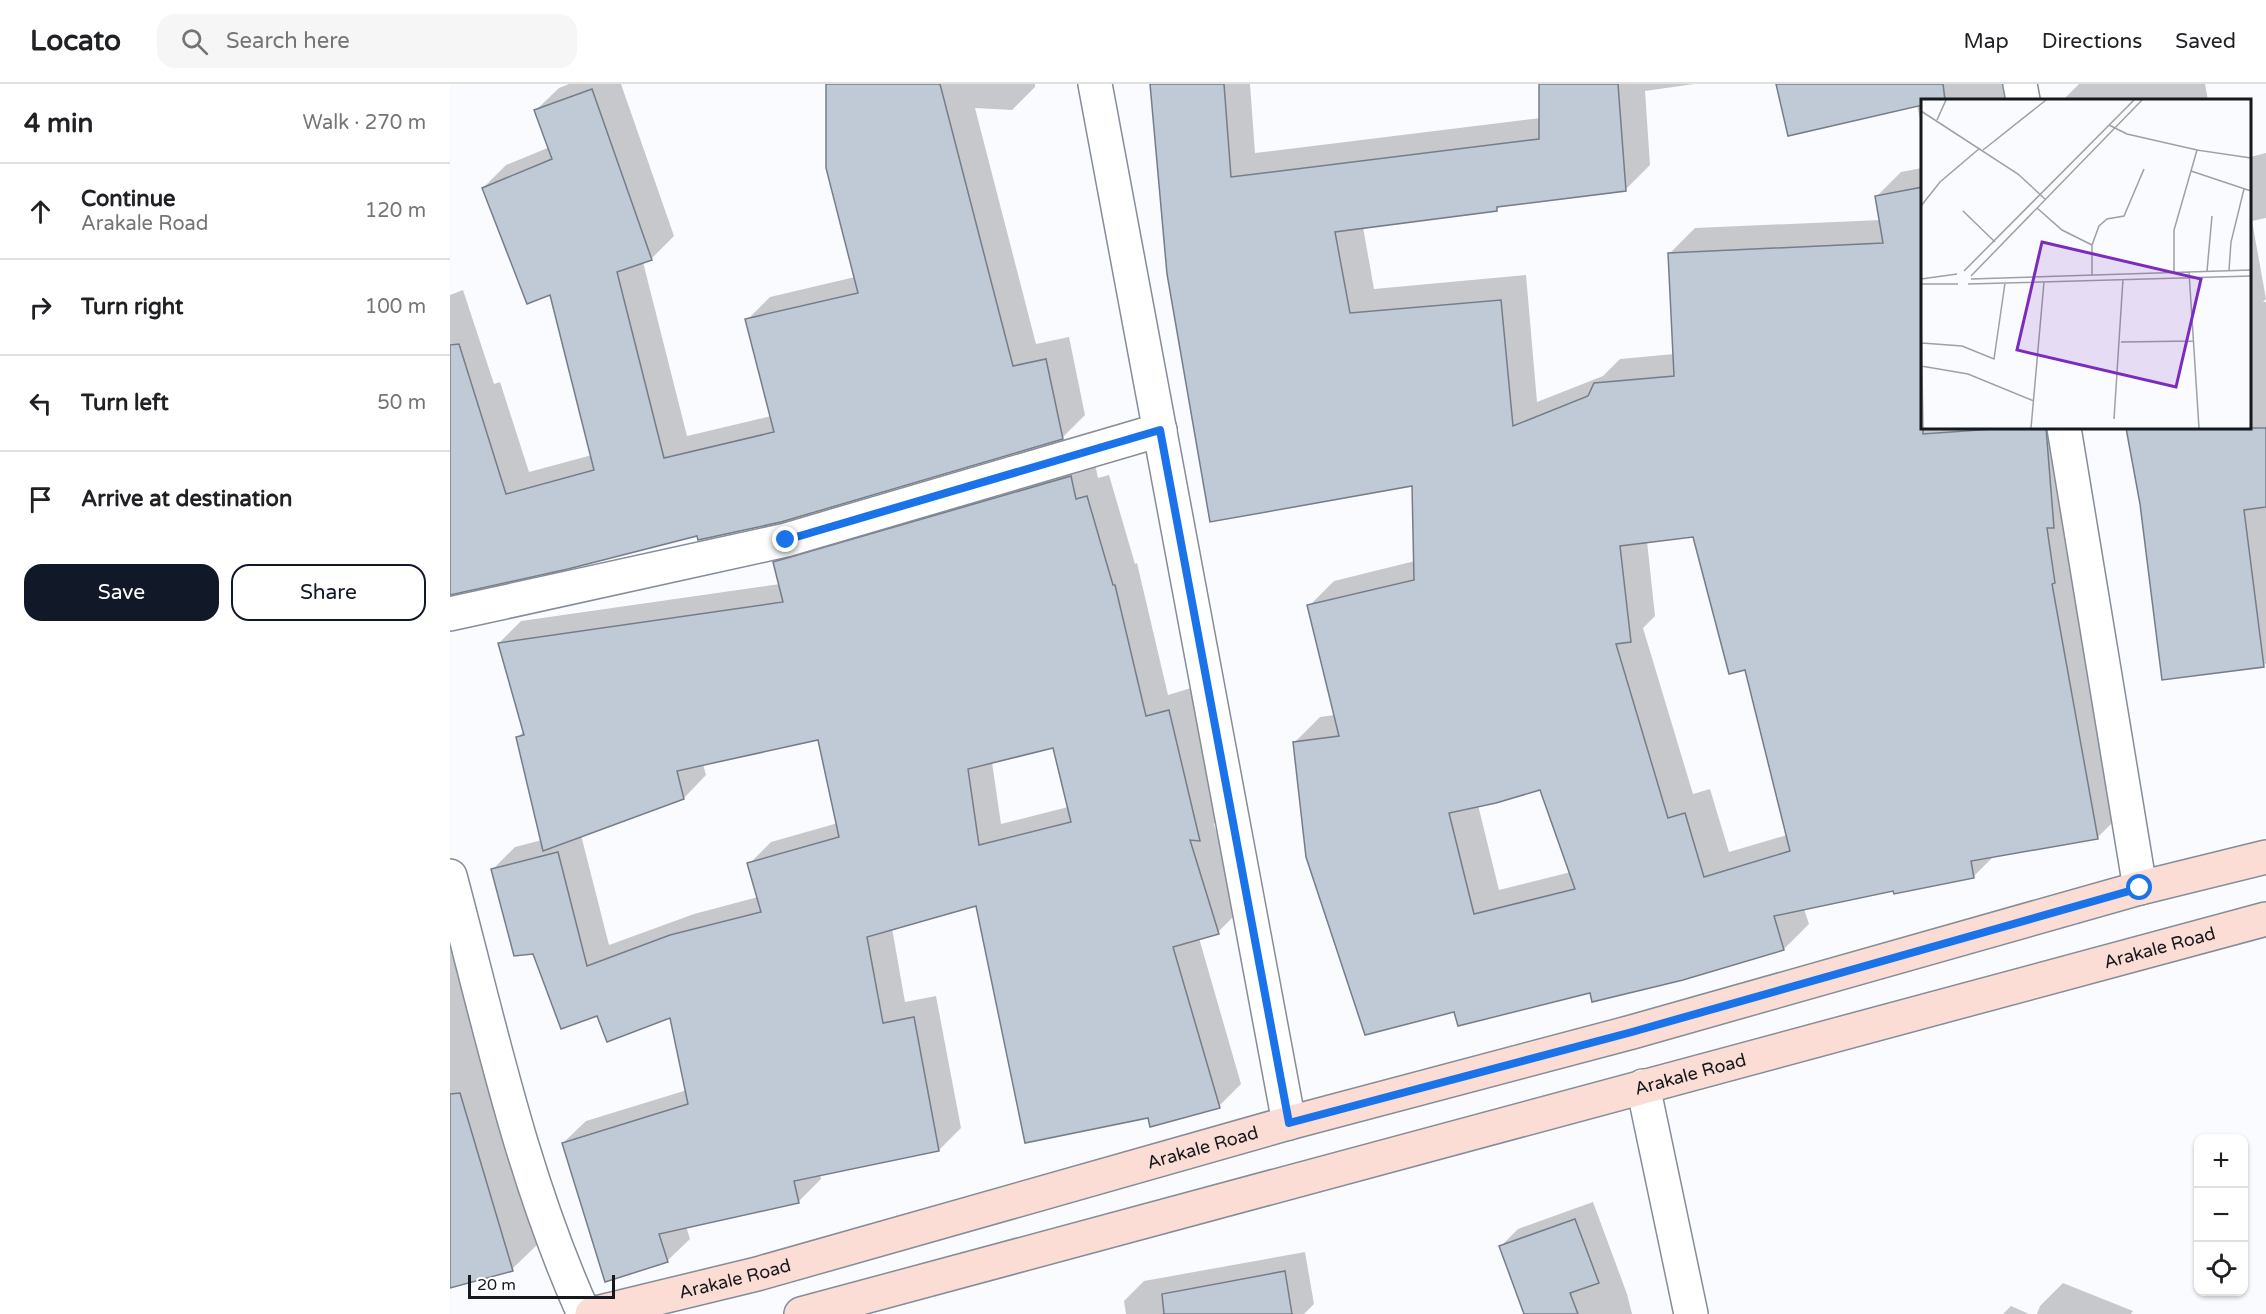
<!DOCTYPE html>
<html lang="en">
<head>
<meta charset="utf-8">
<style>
  :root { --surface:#fff; --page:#f6f6f6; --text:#202124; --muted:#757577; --line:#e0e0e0; --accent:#111827 }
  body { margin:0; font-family:"Varela Round",sans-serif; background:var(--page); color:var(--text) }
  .controls { position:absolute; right:18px; bottom:18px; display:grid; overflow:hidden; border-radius:12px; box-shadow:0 2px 4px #0004 }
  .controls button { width:54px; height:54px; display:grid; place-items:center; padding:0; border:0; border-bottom:2px solid var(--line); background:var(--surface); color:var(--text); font:30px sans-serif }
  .scale { position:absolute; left:18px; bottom:15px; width:147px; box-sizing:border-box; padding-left:6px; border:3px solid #15181c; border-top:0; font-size:16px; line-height:21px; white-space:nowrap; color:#15181c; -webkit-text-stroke:4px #fff; paint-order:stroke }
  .stop { position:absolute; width:18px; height:18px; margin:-14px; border:4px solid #1a73e8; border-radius:50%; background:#fff }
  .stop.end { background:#1a73e8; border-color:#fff; box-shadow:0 2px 6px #0008 }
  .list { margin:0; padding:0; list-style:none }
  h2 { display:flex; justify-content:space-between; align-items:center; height:78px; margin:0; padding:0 24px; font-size:26px }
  h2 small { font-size:20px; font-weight:400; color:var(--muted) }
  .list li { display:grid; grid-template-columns:39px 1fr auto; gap:18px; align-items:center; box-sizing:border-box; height:96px; padding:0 24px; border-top:2px solid var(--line) }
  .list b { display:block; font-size:22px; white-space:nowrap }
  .list p { margin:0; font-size:20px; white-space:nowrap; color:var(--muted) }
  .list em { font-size:20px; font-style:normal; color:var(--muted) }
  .actions { display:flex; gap:12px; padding:18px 24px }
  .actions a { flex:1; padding:14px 0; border:2px solid var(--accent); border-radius:18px; text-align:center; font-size:21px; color:var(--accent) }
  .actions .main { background:var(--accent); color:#fff }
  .icon { flex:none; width:33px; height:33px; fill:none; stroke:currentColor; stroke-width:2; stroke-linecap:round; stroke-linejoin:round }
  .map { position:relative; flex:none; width:1816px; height:1230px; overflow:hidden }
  header { display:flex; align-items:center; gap:36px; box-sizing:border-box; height:84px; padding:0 30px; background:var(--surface); border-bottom:2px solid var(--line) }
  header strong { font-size:28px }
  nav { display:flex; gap:33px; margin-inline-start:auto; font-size:21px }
  .search { width:420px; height:54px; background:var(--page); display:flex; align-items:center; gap:15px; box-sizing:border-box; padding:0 21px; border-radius:18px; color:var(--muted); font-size:22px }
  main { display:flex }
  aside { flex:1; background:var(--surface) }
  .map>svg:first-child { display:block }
  .shadow { fill:#0003; fill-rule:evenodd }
  .building { fill:#c0cad6; stroke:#757d88; stroke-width:1.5; fill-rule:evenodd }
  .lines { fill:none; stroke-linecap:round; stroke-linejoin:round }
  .street-casing { stroke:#848d98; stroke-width:36 }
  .secondary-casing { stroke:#848d98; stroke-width:36 }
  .street { stroke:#fff; stroke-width:33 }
  .secondary { stroke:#fbddd5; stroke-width:33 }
  .route { stroke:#1a73e8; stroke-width:8 }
  .labels { text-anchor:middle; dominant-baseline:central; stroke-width:4.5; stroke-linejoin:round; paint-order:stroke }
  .street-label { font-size:18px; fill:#15181c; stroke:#fff }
  .inset-road { fill:none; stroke:#9ea0a4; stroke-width:1.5 }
  .view { fill:#7b2cbf; fill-opacity:0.15; stroke:#7b2cbf; stroke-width:3 }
  .inset-edge { fill:none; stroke:#15181c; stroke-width:3 }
</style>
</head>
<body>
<header>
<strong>Locato</strong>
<div class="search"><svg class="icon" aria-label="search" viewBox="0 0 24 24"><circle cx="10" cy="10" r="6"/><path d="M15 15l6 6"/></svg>Search here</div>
<nav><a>Map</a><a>Directions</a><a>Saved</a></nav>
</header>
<main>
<aside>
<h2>4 min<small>Walk · 270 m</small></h2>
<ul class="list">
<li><svg class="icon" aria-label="ahead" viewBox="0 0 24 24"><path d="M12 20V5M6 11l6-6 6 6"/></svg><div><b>Continue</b><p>Arakale Road</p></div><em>120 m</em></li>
<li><svg class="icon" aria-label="right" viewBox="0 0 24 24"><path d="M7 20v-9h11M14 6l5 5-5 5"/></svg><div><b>Turn right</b></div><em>100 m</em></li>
<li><svg class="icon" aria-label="left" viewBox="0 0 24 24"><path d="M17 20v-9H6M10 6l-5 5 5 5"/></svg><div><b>Turn left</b></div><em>50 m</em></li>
<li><svg class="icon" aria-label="arrive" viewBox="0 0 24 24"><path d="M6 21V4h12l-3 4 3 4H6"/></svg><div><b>Arrive at destination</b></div></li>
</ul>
<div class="actions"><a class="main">Save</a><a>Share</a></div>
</aside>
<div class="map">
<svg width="1816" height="1230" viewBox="0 0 1816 1230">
  <rect width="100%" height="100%" fill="#f9fbfe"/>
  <g class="shadow">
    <path d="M 119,0 L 171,0 L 224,152 L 201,175 L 193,178 L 237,352 L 321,332 L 297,236 L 320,213 L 405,193 L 377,0 L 585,0 L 585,3 L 562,26 L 525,24 L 586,260 L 619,253 L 635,331 L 612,354 L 248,450 L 0,509 L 0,211 L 13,206 L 44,300 L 50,298 L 79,388 L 142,371 L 101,209 L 33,104 L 56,81 L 100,63 L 86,26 L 109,4 Z"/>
    <path d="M 702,0 L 800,0 L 805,69 L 1091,34 L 1091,0 L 1244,0 L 1195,7 L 1200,81 L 1175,106 L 1051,121 L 1047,125 L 913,143 L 924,205 L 1076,191 L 1087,318 L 1153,292 L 1170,275 L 1224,270 L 1220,169 L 1245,144 L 1431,136 L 1426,113 L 1451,88 L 1472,84 L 1472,344 L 1623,344 L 1672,729 L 1647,754 L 1545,771 L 1523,793 L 1444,806 L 1354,825 L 1359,840 L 1334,865 L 1141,907 L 1005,926 L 845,658 L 870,633 L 885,631 L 859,522 L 884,497 L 965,477 L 963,400 ZM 1244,452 L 1296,584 L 1337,751 L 1279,768 L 1260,705 L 1243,710 L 1193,544 L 1205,532 L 1197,457 ZM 1091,704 L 1121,788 L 1049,806 L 1028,721 Z"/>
    <path d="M 1327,0 L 1579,0 L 1588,16 L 1472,16 L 1472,45 L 1467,21 Z"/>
    <path d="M 1629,0 L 1755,0 L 1758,16 L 1613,16 Z"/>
    <path d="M 1816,69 L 1816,134 L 1802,137 L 1816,215 L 1813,218 L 1816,218 L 1816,579 L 1813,582 L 1691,419 L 1678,344 L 1800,344 L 1800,73 Z"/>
    <path d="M 643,371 L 648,394 L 659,391 L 685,480 L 687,479 L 718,611 L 741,604 L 771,733 L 764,740 L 790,826 L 768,848 L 749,854 L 791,1000 L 769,1022 L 699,1033 L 527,820 L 442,844 L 455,918 L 486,912 L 511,1044 L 489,1066 L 370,1090 L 371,1095 L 348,1118 L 236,1142 L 240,1155 L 217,1177 L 113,1059 L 136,1037 L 237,1006 L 221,932 L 148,930 L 84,868 L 43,785 L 65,763 L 92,756 L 68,653 L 74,647 L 49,559 L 71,537 L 330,500 L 325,478 L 347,456 ZM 369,654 L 388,739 L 321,758 L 299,780 L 308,813 L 244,830 L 159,861 L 131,751 L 234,714 L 256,691 L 253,680 ZM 604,663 L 618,723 L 551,740 L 542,678 Z"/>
    <path d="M 0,797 L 45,1021 L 87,1161 L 62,1185 L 0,1202 Z"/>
    <path d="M 1143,1118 L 1177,1210 L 1182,1230 L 1075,1230 L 1050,1163 L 1068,1145 Z"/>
    <path d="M 855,1168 L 864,1220 L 854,1230 L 676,1230 L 674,1217 L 694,1197 Z"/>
    <path d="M 1613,1199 L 1683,1227 L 1681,1230 L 1587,1230 L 1590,1222 Z"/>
    <path d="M 1561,1222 L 1579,1230 L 1553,1230 Z"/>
  </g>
  <g class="building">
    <path d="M 376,0 L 490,0 L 563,282 L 596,275 L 613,355 L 331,438 L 248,456 L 247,452 L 118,485 L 0,511 L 0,261 L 9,260 L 56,410 L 144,386 L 100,211 L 77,220 L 32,104 L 102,75 L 84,26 L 142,5 L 202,176 L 167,188 L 214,374 L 324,348 L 295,235 L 408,209 L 376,84 Z"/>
    <path d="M 700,0 L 774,0 L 781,93 L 1089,55 L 1089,0 L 1168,0 L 1176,107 L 1047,123 L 1047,127 L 885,148 L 900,229 L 1051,216 L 1063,342 L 1138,312 L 1144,299 L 1224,292 L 1218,169 L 1433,159 L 1425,112 L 1473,103 L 1473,350 L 1558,344 L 1596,344 L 1604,444 L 1597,444 L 1605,499 L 1602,500 L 1648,755 L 1521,777 L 1524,794 L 1444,810 L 1443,807 L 1324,832 L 1334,866 L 1233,896 L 1142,918 L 1140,909 L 1008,942 L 1004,928 L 915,951 L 856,773 L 843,658 L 889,652 L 857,521 L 964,496 L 962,402 L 760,438 L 717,190 ZM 1243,453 L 1279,590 L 1295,586 L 1340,767 L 1254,793 L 1235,729 L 1218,734 L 1166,560 L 1181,558 L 1170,462 ZM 1090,706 L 1125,805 L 1024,830 L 999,729 L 1046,719 Z"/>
    <path d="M 1326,0 L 1493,0 L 1495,16 L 1473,16 L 1473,21 L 1338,52 Z"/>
    <path d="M 1676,344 L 1816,344 L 1816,423 L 1794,426 L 1814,583 L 1712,596 L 1690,420 Z"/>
    <path d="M 621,392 L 626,415 L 637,412 L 663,501 L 665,501 L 696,632 L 719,626 L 750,757 L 740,756 L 769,850 L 723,863 L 770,1024 L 700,1043 L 698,1034 L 575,1059 L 526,822 L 417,853 L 433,939 L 464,933 L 489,1067 L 344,1097 L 349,1119 L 209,1150 L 218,1178 L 155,1198 L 112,1059 L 238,1020 L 220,934 L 157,958 L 147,932 L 111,945 L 83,870 L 64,872 L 41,785 L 108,768 L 137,882 L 220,851 L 311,828 L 297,779 L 389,753 L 368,656 L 227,687 L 234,715 L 93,767 L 66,653 L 74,651 L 48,559 L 333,518 L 323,478 ZM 603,664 L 621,738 L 529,761 L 518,685 Z"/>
    <path d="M 10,1009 L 63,1187 L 0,1204 L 0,1010 Z"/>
    <path d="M 1125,1135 L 1149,1199 L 1120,1209 L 1128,1230 L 1074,1230 L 1049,1162 Z"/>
    <path d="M 835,1187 L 842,1230 L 714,1230 L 712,1210 Z"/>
  </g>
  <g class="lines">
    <g class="street-casing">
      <g id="street">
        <path d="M 645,0 L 839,1039"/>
        <path d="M 1570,0 L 1573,16"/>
        <path d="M 1614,344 L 1690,804"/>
        <path d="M 0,530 L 336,456 L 710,346"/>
        <path d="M 0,792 C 39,938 71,1091 134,1230"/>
        <path d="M 1193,1002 L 1241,1230"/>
      </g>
    </g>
    <g class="secondary-casing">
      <g id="secondary">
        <path id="s1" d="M 142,1230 L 307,1190 L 839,1039 L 1182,948 L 1690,804 L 1816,773"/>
        <path id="s2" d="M 351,1230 L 1816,835"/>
      </g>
    </g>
    <use href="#street" class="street"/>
    <use href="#secondary" class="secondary"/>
  </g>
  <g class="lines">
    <path class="route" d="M 336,456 L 710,346 L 839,1039 L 1182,948 L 1690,804"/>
  </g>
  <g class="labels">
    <g class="street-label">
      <text stroke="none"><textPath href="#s2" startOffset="1407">Arakale Road</textPath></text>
      <text stroke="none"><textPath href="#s2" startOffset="921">Arakale Road</textPath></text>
      <text stroke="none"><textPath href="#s1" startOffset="633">Arakale Road</textPath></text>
      <text stroke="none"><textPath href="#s1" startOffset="147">Arakale Road</textPath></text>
    </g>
  </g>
  <g transform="translate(1471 15)">
    <rect width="330" height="330" fill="#f9fbfe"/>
    <path class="inset-road" d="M 0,12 L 97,75 L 124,100M 16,21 L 25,1M 188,26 L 206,35 L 276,51M 62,51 L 125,1M 270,72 L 276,51 L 330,59M 0,107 L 19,83 L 59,49M 116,109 L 141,131 L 171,146M 42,112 L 74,143M 308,171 L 310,143 L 323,90M 43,172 L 213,1M 286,172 L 291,117M 253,173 L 253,131 L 270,72 L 330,92M 268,173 L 278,329M 171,176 L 171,146 L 178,127 L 186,120 L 203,117 L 223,70M 50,177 L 221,1M 0,180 L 36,175M 50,180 L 330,171M 0,185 L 37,185M 47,185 L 330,177M 0,218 L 2,329M 200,243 L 272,242M 1,244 L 41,247 L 73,260 L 84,184M 0,267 L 47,275 L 113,302M 193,320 L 202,180M 110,329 L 123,183"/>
    <path class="view" d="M 121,143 L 280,180 L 255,288 L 96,251 Z"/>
    <rect width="330" height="330" class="inset-edge"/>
  </g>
</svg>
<div class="controls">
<button>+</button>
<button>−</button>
<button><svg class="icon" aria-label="locate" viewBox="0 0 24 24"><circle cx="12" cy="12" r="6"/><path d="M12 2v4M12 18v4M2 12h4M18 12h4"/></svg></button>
</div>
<div class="scale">20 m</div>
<div class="stop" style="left:1690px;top:804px"></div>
<div class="stop end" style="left:336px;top:456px"></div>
</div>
</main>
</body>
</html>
